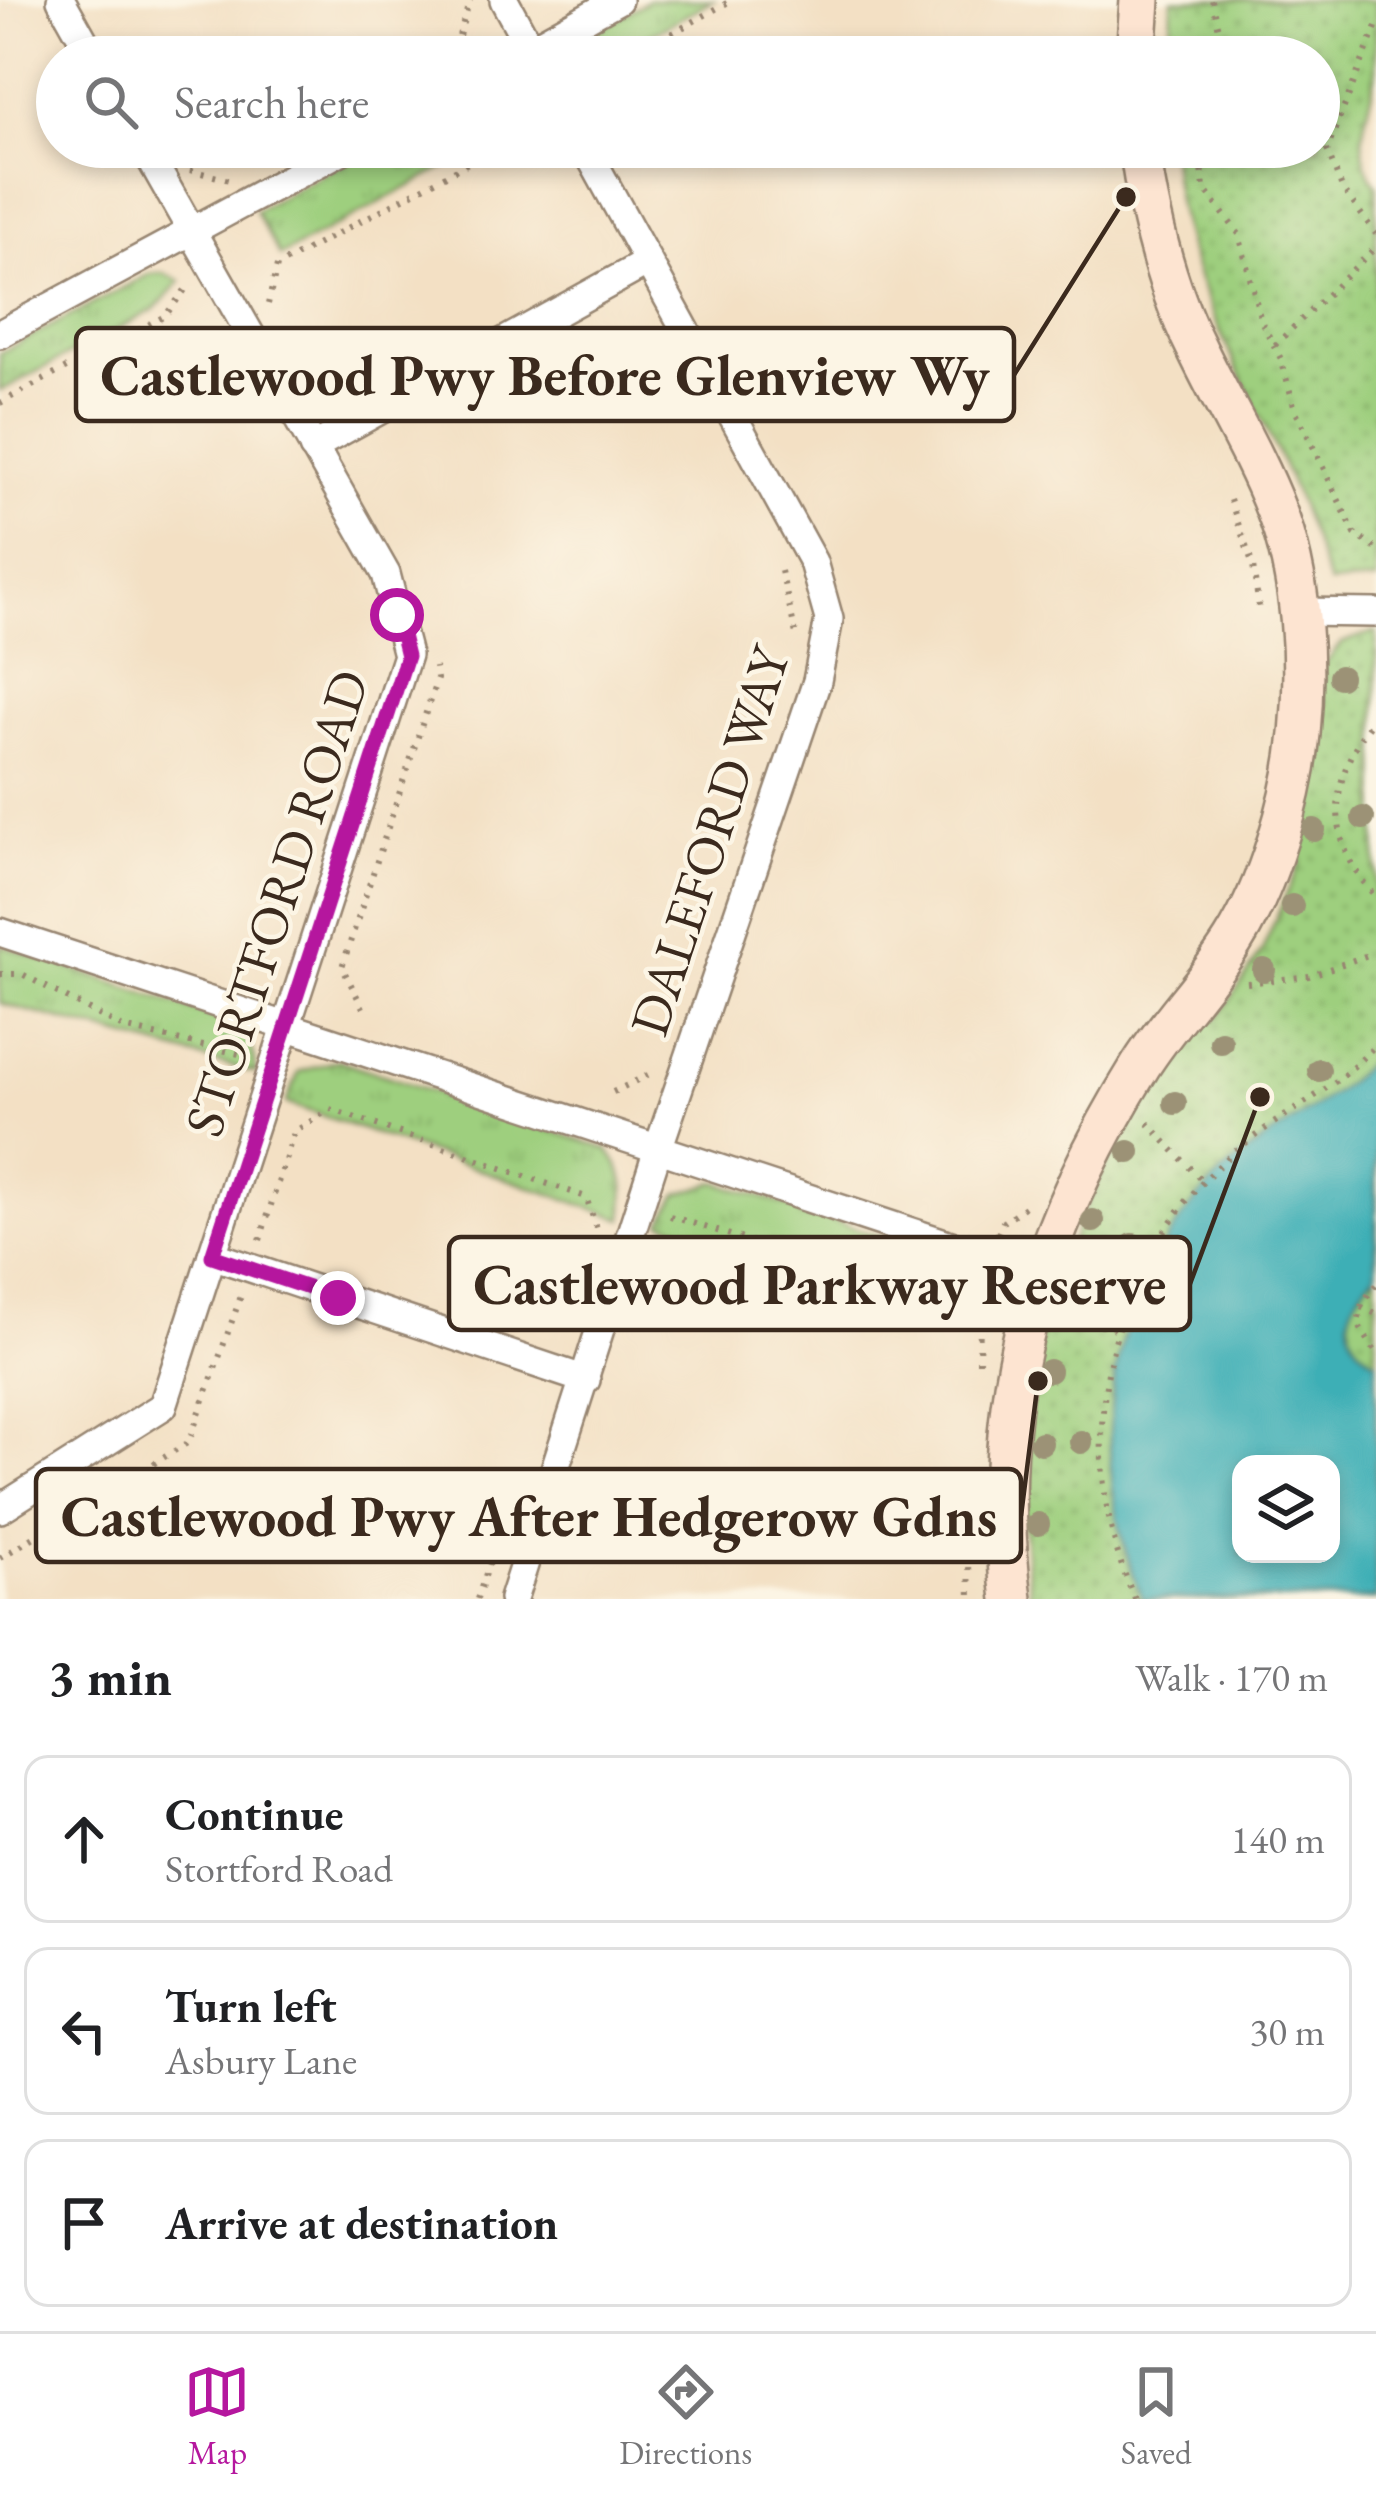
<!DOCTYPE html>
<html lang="en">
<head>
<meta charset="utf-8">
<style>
  :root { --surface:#fff; --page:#f6f6f6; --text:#202124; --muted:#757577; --line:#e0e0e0; --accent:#b5179e }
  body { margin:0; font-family:"EB Garamond",serif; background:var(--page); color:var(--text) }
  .controls { position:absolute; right:36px; bottom:36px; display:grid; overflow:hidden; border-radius:24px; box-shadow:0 6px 18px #0003 }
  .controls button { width:108px; height:108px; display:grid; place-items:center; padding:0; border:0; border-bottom:3px solid var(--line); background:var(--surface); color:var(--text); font:60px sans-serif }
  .stop { position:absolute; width:36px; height:36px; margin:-27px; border:9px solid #b5179e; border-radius:50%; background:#fff }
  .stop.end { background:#b5179e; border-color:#fff; box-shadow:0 3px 12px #0008 }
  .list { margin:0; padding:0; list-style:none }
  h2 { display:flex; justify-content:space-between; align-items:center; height:156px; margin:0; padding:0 48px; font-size:51px }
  h2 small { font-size:39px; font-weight:400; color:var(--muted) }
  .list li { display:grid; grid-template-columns:78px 1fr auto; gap:36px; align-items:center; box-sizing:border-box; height:168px; margin:0 24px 24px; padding:0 24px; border:3px solid var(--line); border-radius:24px }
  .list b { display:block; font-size:45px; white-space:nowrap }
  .list p { margin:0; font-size:39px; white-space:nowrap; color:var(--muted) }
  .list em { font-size:39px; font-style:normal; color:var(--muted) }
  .icon { flex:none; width:66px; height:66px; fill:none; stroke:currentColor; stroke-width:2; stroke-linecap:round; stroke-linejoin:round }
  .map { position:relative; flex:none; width:1376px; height:1599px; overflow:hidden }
  .search { position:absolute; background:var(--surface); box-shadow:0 6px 18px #0003; left:36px; right:36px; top:36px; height:132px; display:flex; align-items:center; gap:30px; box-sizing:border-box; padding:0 42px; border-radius:66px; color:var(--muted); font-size:45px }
  .sheet { height:732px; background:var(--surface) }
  nav { display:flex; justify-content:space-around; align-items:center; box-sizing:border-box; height:168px; border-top:3px solid var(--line); background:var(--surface); font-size:33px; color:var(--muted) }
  nav a { display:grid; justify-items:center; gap:6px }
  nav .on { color:var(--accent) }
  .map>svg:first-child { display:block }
  .grass { fill:url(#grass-tufts); stroke:#6c7c4e; stroke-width:3 }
  .park { fill:url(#park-dots); stroke:#6c7c4e; stroke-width:3; fill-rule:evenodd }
  .water { fill:#3eafb6; stroke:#3c6c6a; stroke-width:3; fill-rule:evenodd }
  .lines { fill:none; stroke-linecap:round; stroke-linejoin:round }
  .street-casing { stroke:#978571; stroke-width:32 }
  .secondary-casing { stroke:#978571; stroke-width:44 }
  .path { stroke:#978571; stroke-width:6; stroke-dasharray:3 9; stroke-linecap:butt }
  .street { stroke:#fff; stroke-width:27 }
  .secondary { stroke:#fde4d1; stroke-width:39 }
  .tree { fill:#9c9276 }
  .route { stroke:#b5179e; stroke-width:15 }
  .labels { text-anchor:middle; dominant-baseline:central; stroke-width:9; stroke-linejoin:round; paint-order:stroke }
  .street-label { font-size:54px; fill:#3b2a1e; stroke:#fcf5e5 }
  .leader { fill:none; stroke:#3b2a1e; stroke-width:4.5 }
  .callout-dot { fill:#3b2a1e; stroke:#fcf5e5; stroke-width:4.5 }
  .callout { fill:#fcf5e5; stroke:#3b2a1e; stroke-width:4.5 }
  .callout-label { font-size:57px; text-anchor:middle; font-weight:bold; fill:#3b2a1e }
</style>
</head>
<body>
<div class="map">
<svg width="1376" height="1599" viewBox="0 0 1376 1599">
  <defs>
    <pattern id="grass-tufts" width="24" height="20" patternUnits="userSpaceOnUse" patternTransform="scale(3)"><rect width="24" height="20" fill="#9ecf7e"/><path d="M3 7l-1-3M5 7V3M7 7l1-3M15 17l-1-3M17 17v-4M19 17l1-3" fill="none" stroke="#89b26c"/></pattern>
    <pattern id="park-dots" width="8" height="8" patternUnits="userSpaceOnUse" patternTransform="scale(3)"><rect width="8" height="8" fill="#9ecf7e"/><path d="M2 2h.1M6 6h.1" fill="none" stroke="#89b26c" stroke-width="1.8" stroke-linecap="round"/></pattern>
  </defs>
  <rect width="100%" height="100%" fill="#fcf5e5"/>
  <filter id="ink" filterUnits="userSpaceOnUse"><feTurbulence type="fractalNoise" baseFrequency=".00833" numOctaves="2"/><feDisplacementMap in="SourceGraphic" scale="24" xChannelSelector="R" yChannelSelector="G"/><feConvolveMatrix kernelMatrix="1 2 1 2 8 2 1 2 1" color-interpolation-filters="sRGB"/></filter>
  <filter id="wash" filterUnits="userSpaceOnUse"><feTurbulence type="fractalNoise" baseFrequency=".004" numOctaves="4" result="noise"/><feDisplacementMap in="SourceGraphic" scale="48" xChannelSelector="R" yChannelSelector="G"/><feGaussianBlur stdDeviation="2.7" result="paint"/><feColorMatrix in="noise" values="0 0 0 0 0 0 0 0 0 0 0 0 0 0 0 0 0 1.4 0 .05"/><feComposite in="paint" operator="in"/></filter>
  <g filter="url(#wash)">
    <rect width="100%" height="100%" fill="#f3e0c4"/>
    <g class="grass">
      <path d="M 649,0 L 713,0 L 610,57 L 576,57 L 581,41 Z"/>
      <path d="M 373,147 L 483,147 L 280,256 L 255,211 Z"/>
      <path d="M 163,273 L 181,281 L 155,309 L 0,391 L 0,353 L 150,274 Z"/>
      <path d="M 0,945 L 222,1019 C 247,1034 254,1043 256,1073 L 0,1003 Z"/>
      <path d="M 338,1060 L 607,1149 C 627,1172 626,1190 623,1219 L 286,1103 L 299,1072 Z"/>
      <path d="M 716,1182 L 970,1266 C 996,1280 1007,1301 1004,1330 L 662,1222 L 678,1194 Z"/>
    </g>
    <g class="park">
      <path d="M 1172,0 L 1376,0 C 1376,22 1376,45 1376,67 C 1371,116 1348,137 1376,186 L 1376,581 L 1329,584 C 1316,549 1304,513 1289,479 C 1243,371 1175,268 1171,147 L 1319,147 L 1319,57 L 1170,57 Z"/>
      <path d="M 1376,631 L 1376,1599 L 1030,1599 C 1027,1562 1023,1525 1022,1488 C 1021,1319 1097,1150 1201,1021 L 1218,1018 L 1261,953 L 1301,861 L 1295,846 L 1322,668 L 1341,643 ZM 1241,1464 L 1331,1464 L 1331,1554 L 1241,1554 Z"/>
    </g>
    <path class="water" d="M 1376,1054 L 1376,1273 C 1347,1302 1334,1335 1376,1361 L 1376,1599 L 1143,1599 C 1080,1456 1106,1278 1225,1171 C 1273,1127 1334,1104 1376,1054 ZM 1331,1464 L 1331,1554 L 1241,1554 L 1241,1464 Z"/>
  </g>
  <g filter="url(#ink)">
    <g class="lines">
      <g class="street-casing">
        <g id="street">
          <path d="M 61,0 L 93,57"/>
          <path d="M 504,0 L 535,57"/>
          <path d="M 515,57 L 618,0"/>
          <path d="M 0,334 L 348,147"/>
          <path d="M 313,447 L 648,262"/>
          <path d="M 1297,612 L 1376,613"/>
          <path d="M 0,932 L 1039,1274"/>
          <path d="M 212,1255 L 586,1380"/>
          <path d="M 0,1509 L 163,1406 L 407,655 L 386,574 L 144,147"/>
          <path d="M 513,1599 L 659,1146 L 817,681 L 829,619 L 813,562 L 585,147"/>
        </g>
      </g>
      <g class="secondary-casing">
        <g id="secondary">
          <path d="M 1136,57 L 1140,0"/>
          <path d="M 1012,1599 C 986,1399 1036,1234 1141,1065 C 1169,1021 1206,984 1233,941 C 1268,886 1294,798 1300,734 C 1307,663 1302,577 1276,510 C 1254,453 1222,402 1196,347 C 1165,285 1149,216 1139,147"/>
        </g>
      </g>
      <g class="path">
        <path d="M 1212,0 L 1221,37 L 1217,57"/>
        <path d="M 1376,27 L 1327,150 L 1342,188 L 1376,234"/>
        <path d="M 465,57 L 457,42 L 470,0"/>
        <path d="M 630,57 L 732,0"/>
        <path d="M 536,147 L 555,154"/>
        <path d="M 1200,147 L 1204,189 L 1239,234 L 1261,321 L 1281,359 L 1295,409 L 1355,534 L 1376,549"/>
        <path d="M 190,170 L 229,180"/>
        <path d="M 268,304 L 277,266 L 498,147"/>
        <path d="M 1275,345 L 1376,247"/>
        <path d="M 0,403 L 165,316 L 188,286"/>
        <path d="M 1230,500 L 1253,566 L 1260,615"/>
        <path d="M 781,571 L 796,634"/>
        <path d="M 1376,716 C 1329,775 1322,838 1376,897"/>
        <path d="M 0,974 L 22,974 L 123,1028 L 248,1056"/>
        <path d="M 1247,983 L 1309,976 L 1376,952"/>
        <path d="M 363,1008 L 342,967 L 437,679 L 435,667"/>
        <path d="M 613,1092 L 652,1073"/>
        <path d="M 1148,1123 L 1203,1182"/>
        <path d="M 670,1216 L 844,1271 L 997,1301"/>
        <path d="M 998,1234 L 1003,1222 L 1026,1206"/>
        <path d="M 260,1240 L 294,1132 L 330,1109 L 586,1197 L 599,1235"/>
        <path d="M 1376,1285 L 1362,1303 L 1358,1324 L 1376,1353"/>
        <path d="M 1361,1307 L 1376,1314"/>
        <path d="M 1066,1314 L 1116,1329"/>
        <path d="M 979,1362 L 981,1286"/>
        <path d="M 967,1483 L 970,1599"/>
        <path d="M 0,1558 L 189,1442 L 242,1293"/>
        <path d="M 477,1599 L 495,1548"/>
        <path d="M 1135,1599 C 1067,1449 1105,1264 1231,1155 C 1278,1114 1335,1092 1376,1044"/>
      </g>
      <use href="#street" class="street"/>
      <use href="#secondary" class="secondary"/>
    </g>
    <g class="tree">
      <circle cx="1340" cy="677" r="12"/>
      <circle cx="1363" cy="818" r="12"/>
      <circle cx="1314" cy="830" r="12"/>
      <circle cx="1292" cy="906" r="12"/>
      <circle cx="1264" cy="970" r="12"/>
      <circle cx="1221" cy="1042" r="12"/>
      <circle cx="1319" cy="1070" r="12"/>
      <circle cx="1175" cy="1103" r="12"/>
      <circle cx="1129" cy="1152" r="12"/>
      <circle cx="1093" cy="1221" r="12"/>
      <circle cx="1133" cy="1245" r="12"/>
      <circle cx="1049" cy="1371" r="12"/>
      <circle cx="1081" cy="1442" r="12"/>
      <circle cx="1041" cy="1443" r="12"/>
      <circle cx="1038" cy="1524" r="12"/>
    </g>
  </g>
  <g class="lines" filter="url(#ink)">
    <path class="route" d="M 338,1298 L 212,1256 L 407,656 L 397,615"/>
  </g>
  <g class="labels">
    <g class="street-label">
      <text transform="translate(709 841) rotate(-72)">DALEFORD WAY</text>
      <text transform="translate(276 903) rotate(-72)">STORTFORD ROAD</text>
    </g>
  </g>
  <path class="leader" d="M1126 197L1014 375M1260 1097L1190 1284M1038 1381L1021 1516"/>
  <g class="callout-dot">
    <circle cx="1126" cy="197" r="12"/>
    <circle cx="1260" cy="1097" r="12"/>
    <circle cx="1038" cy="1381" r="12"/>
  </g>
  <g class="callout">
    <rect x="76" y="328" width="938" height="93" rx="12"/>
    <rect x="449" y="1237" width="741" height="93" rx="12"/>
    <rect x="36" y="1469" width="985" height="93" rx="12"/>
  </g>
  <g class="callout-label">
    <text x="545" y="395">Castlewood Pwy Before Glenview Wy</text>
    <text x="820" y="1304">Castlewood Parkway Reserve</text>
    <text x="529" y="1536">Castlewood Pwy After Hedgerow Gdns</text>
  </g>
</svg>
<div class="controls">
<button><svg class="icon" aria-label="layers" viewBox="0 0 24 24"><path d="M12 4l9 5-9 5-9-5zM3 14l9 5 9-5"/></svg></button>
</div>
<div class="stop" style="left:397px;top:615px"></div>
<div class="stop end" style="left:338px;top:1298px"></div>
<div class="search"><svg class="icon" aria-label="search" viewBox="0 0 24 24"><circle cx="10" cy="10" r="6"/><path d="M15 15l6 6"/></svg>Search here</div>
</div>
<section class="sheet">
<h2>3 min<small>Walk · 170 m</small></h2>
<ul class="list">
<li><svg class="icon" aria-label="ahead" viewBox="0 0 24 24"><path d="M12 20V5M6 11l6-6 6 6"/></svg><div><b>Continue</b><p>Stortford Road</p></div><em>140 m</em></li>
<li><svg class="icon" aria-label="left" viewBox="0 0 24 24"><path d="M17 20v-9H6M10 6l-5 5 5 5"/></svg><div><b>Turn left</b><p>Asbury Lane</p></div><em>30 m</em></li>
<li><svg class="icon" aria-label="arrive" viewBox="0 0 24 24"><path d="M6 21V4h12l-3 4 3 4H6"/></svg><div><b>Arrive at destination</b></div></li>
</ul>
</section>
<nav>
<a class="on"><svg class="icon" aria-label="map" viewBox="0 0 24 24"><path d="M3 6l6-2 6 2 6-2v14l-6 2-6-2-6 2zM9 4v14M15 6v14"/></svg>Map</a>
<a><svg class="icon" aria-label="directions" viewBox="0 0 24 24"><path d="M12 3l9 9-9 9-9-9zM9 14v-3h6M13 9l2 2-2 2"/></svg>Directions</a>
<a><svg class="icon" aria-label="saved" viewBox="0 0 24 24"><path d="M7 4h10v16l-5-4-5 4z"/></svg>Saved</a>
</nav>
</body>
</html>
